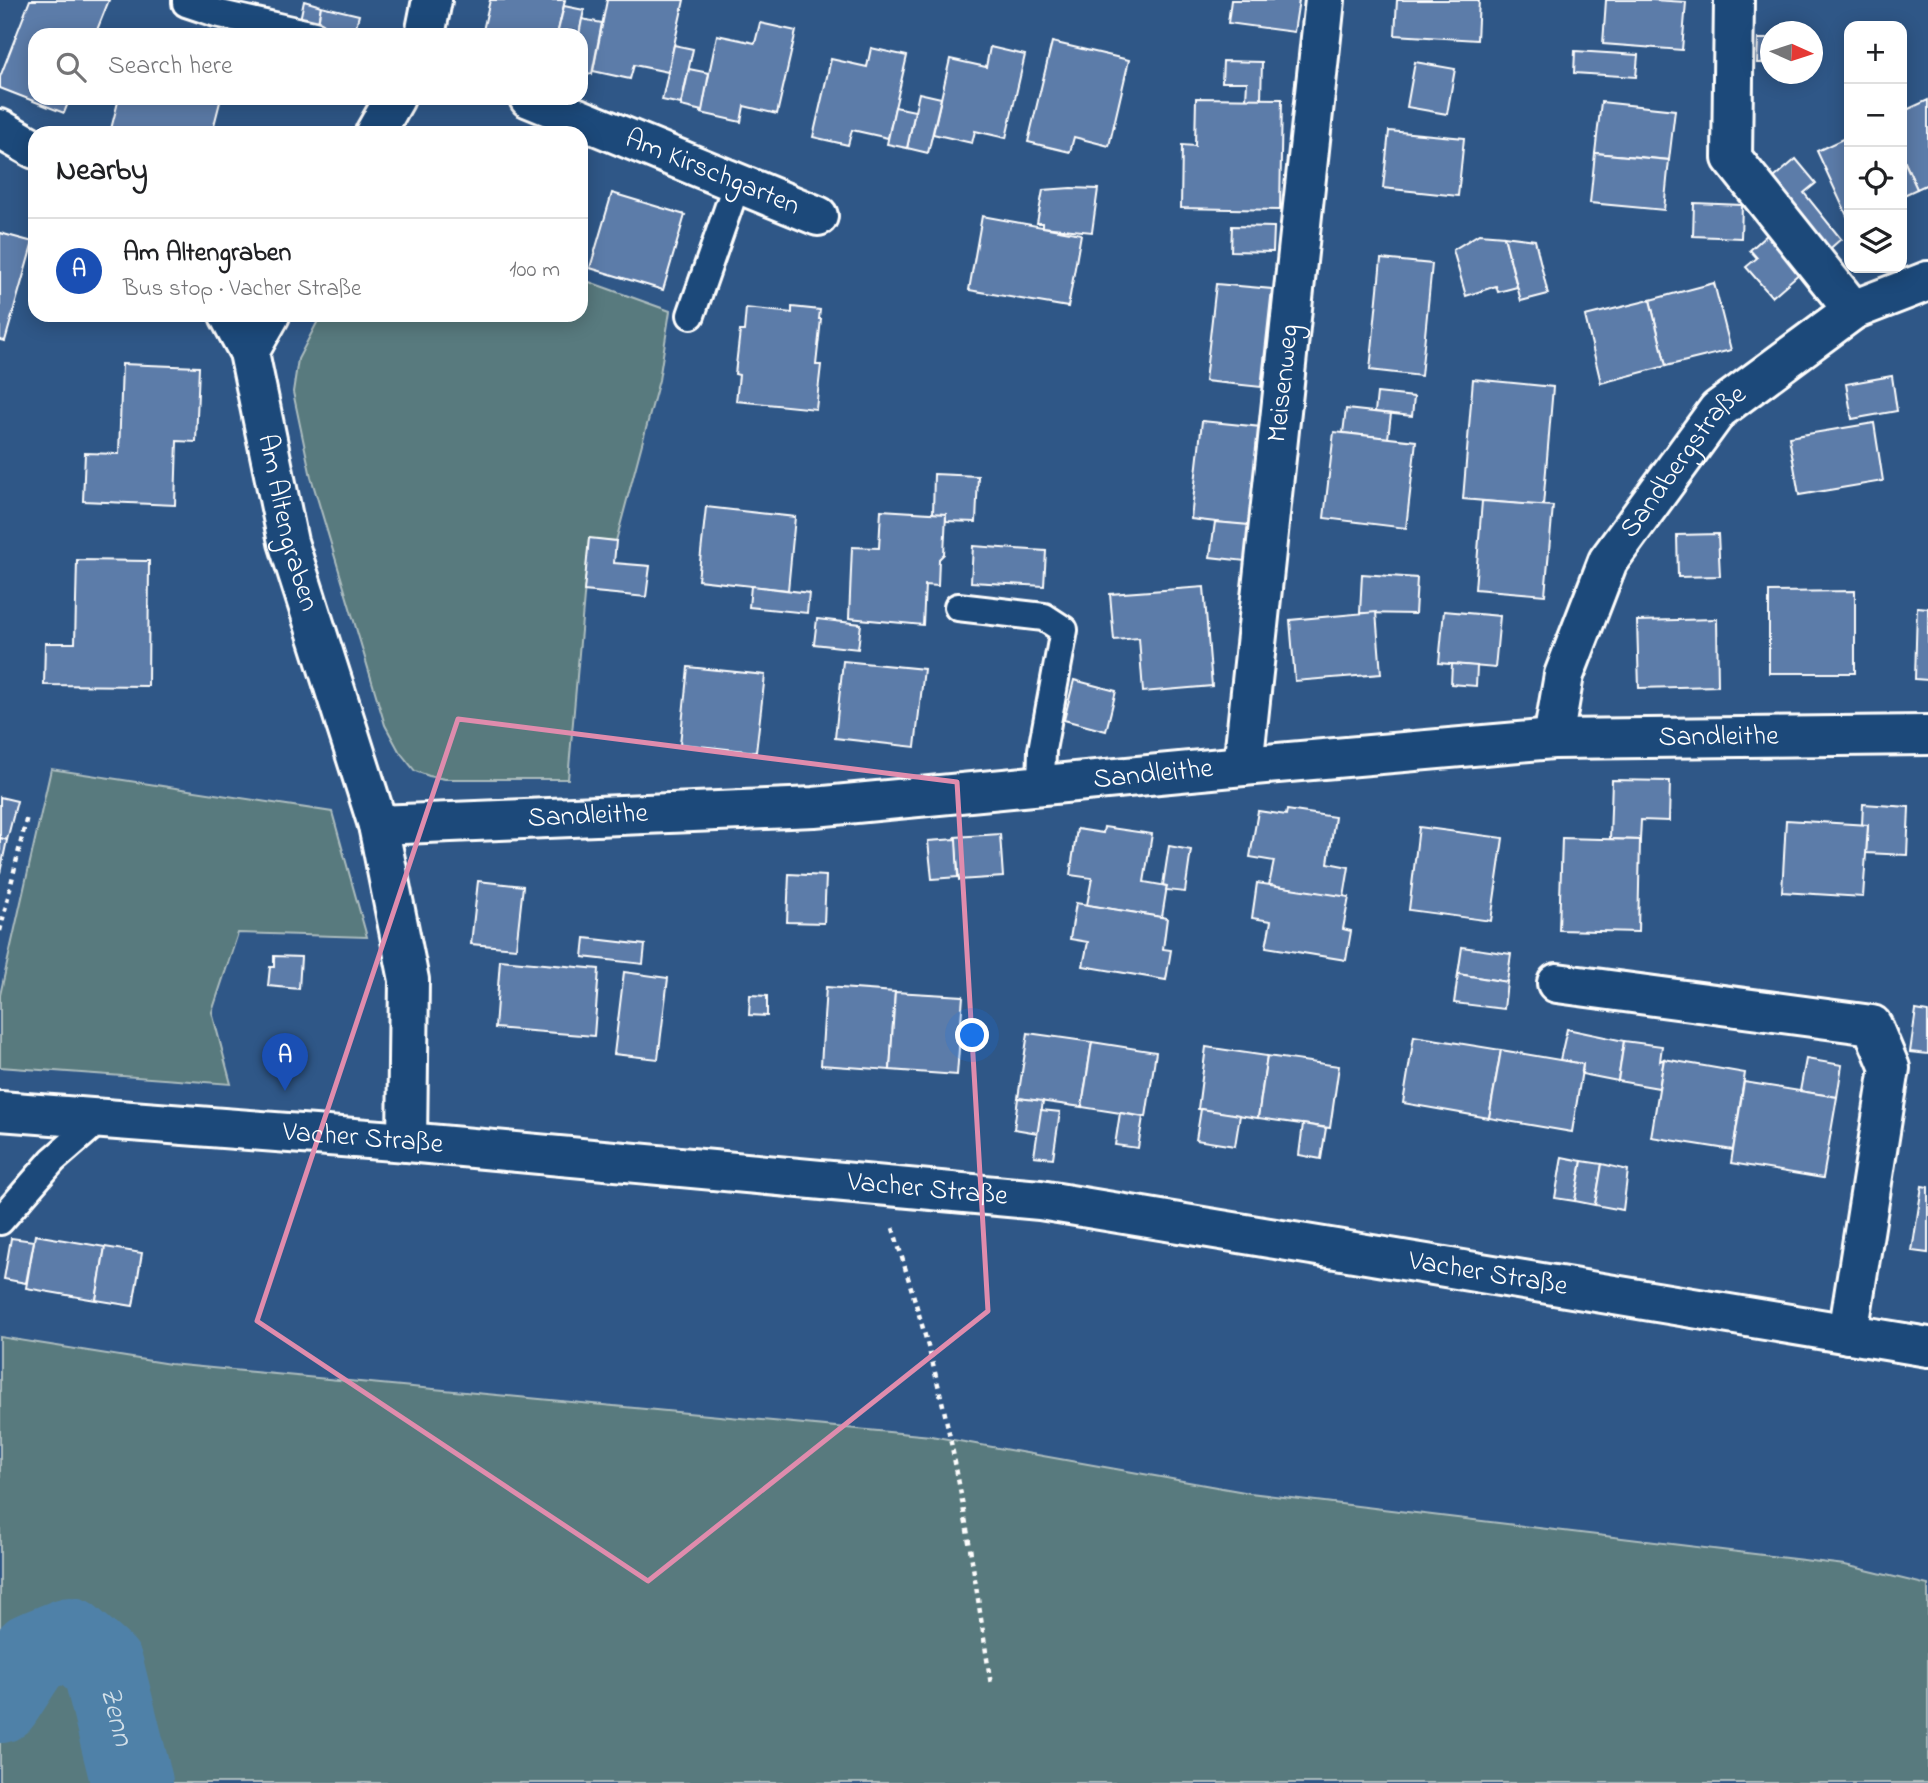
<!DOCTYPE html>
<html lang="en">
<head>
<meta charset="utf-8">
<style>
  :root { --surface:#fff; --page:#f6f6f6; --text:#202124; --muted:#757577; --line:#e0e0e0; --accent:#84575d }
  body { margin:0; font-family:"Indie Flower",sans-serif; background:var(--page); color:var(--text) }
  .controls { position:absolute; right:21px; top:21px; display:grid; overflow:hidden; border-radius:14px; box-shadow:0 4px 18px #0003 }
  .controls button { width:63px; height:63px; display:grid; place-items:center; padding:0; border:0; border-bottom:2px solid var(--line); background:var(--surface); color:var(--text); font:35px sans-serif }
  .compass { position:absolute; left:1760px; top:21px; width:63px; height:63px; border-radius:50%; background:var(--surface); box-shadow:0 4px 18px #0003; rotate:93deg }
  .you { position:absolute; left:973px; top:1036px; width:24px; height:24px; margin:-18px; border:5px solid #fff; border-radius:50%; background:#1a73e8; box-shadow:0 0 0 10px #1a73e833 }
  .badge { display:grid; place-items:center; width:46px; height:46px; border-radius:50%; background:var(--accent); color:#fff; font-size:23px; font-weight:700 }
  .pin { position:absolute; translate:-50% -58px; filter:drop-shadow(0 2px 4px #0008) }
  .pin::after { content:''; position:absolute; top:37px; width:24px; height:21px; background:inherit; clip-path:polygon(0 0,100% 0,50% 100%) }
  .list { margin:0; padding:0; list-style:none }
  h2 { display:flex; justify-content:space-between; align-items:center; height:91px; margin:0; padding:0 28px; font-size:30px }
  h2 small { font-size:23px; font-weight:400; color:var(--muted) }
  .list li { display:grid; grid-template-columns:46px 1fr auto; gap:21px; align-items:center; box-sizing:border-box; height:105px; padding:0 28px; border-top:2px solid var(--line) }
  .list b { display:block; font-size:26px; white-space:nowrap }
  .list p { margin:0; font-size:23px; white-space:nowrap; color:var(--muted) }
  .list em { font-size:23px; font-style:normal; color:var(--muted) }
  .icon { flex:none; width:38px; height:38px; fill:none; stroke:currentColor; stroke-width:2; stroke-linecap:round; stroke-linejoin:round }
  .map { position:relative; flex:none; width:1928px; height:1783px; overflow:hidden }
  .search { position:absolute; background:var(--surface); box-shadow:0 4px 18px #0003; left:28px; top:28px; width:560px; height:77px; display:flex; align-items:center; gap:18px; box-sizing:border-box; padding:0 24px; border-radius:21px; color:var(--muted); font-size:26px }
  .panel { position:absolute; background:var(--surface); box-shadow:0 4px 18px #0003; left:28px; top:126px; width:560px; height:196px; border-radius:21px }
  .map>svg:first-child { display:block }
  .green { fill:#587a7e; stroke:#acbcbe; stroke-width:2 }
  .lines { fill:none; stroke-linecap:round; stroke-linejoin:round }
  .river { stroke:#5081a8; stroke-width:82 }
  .building { fill:#5c7ba9; stroke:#fff; stroke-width:2 }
  .lane-casing { stroke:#fff; stroke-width:32 }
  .street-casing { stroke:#fff; stroke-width:44 }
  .secondary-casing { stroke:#fff; stroke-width:44 }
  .path { stroke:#fff; stroke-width:4.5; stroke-dasharray:5 5; stroke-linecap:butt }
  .lane { stroke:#1f4a7a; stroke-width:26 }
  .street { stroke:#1f4a7a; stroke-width:38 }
  .secondary { stroke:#1f4a7a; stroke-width:38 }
  .marked { fill:none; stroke:#e08cad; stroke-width:5; stroke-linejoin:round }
  .labels { text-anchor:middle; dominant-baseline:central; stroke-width:5; stroke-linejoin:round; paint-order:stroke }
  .street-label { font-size:28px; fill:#fff; stroke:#1f4a7a }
  .water-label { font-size:30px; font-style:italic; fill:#d3e0e9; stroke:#1f4a7a }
</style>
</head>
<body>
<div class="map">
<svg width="1928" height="1783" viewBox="0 0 1928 1783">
  <rect width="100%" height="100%" fill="#2f5787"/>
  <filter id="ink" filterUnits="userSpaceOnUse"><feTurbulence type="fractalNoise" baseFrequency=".0143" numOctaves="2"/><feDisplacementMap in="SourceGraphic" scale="14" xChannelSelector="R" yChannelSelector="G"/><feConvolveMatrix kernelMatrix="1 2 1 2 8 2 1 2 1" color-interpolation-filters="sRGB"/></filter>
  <g filter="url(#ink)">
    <g class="green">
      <path d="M 581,279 L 670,311 L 659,380 L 616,541 L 589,539 L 568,779 L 445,779 L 429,776 L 415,771 L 399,751 L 385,725 L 311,477 L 293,392 L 298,359 L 321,315 L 581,315 Z"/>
      <path d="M 51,769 L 332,812 L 367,937 L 238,933 L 212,1012 L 231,1084 L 0,1067 L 0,995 Z"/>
      <path d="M 0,1337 L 170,1364 L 931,1436 L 1250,1493 L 1845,1565 L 1928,1585 L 1928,1783 L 0,1783 Z"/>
    </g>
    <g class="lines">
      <path class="river" id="s1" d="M 0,1702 L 32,1653 L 70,1638 L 103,1667 L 132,1783"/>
    </g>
    <g class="building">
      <path d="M 30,0 L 109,0 L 95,35 L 35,35 L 35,98 L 70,98 L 64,113 L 0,88 L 0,77 Z"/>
      <path d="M 490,0 L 565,0 L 557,35 L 482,35 Z"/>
      <path d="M 607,0 L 684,0 L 668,72 L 634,65 L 630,79 L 593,71 Z"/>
      <path d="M 1231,0 L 1299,0 L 1294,32 L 1228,23 Z"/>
      <path d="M 1397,0 L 1479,0 L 1477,40 L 1395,35 Z"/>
      <path d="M 1606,0 L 1653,0 L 1686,2 L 1682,50 L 1603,44 Z"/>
      <path d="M 304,1 L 321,6 L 318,24 L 300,20 Z"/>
      <path d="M 321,6 L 359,15 L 354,34 L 318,24 Z"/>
      <path d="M 564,6 L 584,10 L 579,35 L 557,35 Z"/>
      <path d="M 582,19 L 602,23 L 592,74 L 581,72 L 581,35 L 579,35 Z"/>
      <path d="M 760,23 L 796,31 L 777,114 L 744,106 L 741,122 L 701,113 L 717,35 L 755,43 Z"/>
      <path d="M 1758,39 L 1770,39 L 1770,63 L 1757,63 Z"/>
      <path d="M 1052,42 L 1129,60 L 1109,146 L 1074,137 L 1070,152 L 1028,142 Z"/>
      <path d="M 674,45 L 693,49 L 681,104 L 662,100 Z"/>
      <path d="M 990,47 L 1025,55 L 1006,138 L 975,131 L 972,143 L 933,134 L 950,59 L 986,67 Z"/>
      <path d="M 871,48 L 907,56 L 888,138 L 852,130 L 848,145 L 813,137 L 831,59 L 867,67 Z"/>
      <path d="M 1575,51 L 1638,55 L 1636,77 L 1574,73 Z"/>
      <path d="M 1223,61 L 1262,62 L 1261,99 L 1246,99 L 1247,82 L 1222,82 Z"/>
      <path d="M 1415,62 L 1455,69 L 1447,114 L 1407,107 Z"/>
      <path d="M 689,69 L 709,73 L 702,111 L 681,106 Z"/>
      <path d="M 919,93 L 941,98 L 928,153 L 907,148 Z"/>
      <path d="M 119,98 L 135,98 L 152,102 L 153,98 L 221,98 L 212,133 L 110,133 Z"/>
      <path d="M 1196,98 L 1282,99 L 1280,210 L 1181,208 L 1182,145 L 1195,146 Z"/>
      <path d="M 1928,100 L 1928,184 L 1917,189 L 1902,156 L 1902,112 Z"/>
      <path d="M 1601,102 L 1675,110 L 1669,160 L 1595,153 Z"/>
      <path d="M 895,107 L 915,111 L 907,148 L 887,144 Z"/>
      <path d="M 1389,131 L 1464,138 L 1458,196 L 1383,188 Z"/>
      <path d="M 1849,136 L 1849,220 L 1817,151 Z"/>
      <path d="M 1595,153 L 1669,160 L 1664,210 L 1590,203 Z"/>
      <path d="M 1902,156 L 1917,189 L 1902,196 Z"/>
      <path d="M 1796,159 L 1816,183 L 1804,193 L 1841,239 L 1825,253 L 1768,183 Z"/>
      <path d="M 1071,188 L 1098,189 L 1092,232 L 1043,227 L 1043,223 L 1037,223 L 1043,190 Z"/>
      <path d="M 612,193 L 685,215 L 663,290 L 590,268 Z"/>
      <path d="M 1694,203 L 1742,205 L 1741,238 L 1693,236 Z"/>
      <path d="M 982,216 L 1081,234 L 1068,307 L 969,290 Z"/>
      <path d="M 1232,226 L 1274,227 L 1273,252 L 1231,251 Z"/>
      <path d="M 0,233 L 33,242 L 5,341 L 0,340 Z"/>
      <path d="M 1479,234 L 1504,236 L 1517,287 L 1498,292 L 1496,286 L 1466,296 L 1453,250 Z"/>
      <path d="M 1768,234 L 1801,272 L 1772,297 L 1746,267 L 1757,258 L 1750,250 Z"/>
      <path d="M 1504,236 L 1535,240 L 1548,294 L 1521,301 Z"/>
      <path d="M 1381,259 L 1432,264 L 1421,376 L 1370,370 Z"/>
      <path d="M 1714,283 L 1731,350 L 1666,366 L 1650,300 Z"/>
      <path d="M 1216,284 L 1272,289 L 1261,387 L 1205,381 Z"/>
      <path d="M 1650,300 L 1666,366 L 1601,383 L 1585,316 Z"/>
      <path d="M 792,307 L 820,310 L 819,319 L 821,319 L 816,365 L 821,365 L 816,409 L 736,401 L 739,375 L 735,374 L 740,331 L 744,331 L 746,308 L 792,313 Z"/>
      <path d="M 122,364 L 199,367 L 196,442 L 177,441 L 175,505 L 83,501 L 85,453 L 119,454 Z"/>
      <path d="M 1892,376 L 1897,411 L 1852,419 L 1846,384 Z"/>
      <path d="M 1473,379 L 1553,387 L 1543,506 L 1463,499 Z"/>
      <path d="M 1377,393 L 1414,397 L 1412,416 L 1375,412 Z"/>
      <path d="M 1346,409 L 1391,414 L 1388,438 L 1343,433 Z"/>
      <path d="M 1202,421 L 1261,427 L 1250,526 L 1191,519 Z"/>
      <path d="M 1874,423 L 1883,481 L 1799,495 L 1789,437 Z"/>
      <path d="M 1334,432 L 1416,441 L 1406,528 L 1324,518 Z"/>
      <path d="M 934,474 L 978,476 L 976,522 L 946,521 L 946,514 L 933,514 Z"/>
      <path d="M 1482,501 L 1553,506 L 1545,595 L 1475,589 Z"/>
      <path d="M 706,507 L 795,517 L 788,590 L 698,580 Z"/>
      <path d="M 881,510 L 946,514 L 944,554 L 939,559 L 938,586 L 925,585 L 923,625 L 849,618 L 852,547 L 879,548 Z"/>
      <path d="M 1215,522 L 1249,525 L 1245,561 L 1210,557 Z"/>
      <path d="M 1718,534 L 1720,576 L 1678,577 L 1677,535 Z"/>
      <path d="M 589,538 L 616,541 L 614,563 L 650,566 L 646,597 L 584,591 Z"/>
      <path d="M 973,546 L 1046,551 L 1044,586 L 971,582 Z"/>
      <path d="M 77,560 L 149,561 L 148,686 L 44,685 L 45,643 L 75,643 Z"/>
      <path d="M 1362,574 L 1417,578 L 1415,614 L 1360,613 Z"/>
      <path d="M 751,586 L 809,593 L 807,613 L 749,607 Z"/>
      <path d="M 1204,587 L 1212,686 L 1143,692 L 1139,638 L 1114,640 L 1110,594 Z"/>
      <path d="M 1855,591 L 1855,673 L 1769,673 L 1769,592 Z"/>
      <path d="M 1917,607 L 1928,608 L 1928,680 L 1915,679 Z"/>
      <path d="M 1444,611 L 1500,616 L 1495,668 L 1439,663 Z"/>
      <path d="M 1376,612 L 1381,674 L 1295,681 L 1290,620 Z"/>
      <path d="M 817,619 L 861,624 L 858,649 L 814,644 Z"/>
      <path d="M 1717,619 L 1718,686 L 1639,688 L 1637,621 Z"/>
      <path d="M 843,661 L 924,669 L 915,747 L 835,738 Z"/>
      <path d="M 1452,664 L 1477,666 L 1476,686 L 1451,684 Z"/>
      <path d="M 688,667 L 765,675 L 756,752 L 680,744 Z"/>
      <path d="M 1074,680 L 1116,691 L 1106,731 L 1064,720 Z"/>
      <path d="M 1612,780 L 1670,781 L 1669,821 L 1641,820 L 1640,840 L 1610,839 Z"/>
      <path d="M 0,797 L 17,801 L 7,840 L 0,838 Z"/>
      <path d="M 1863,804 L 1909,807 L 1907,855 L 1866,853 L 1868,825 L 1862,825 Z"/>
      <path d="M 1287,810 L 1335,817 L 1328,863 L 1349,867 L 1344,897 L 1269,885 L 1274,861 L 1250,857 L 1258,811 L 1286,815 Z"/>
      <path d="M 1786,820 L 1868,825 L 1863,897 L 1782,892 Z"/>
      <path d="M 1104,827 L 1152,834 L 1144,882 L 1167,886 L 1162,917 L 1087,905 L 1092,878 L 1070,875 L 1077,829 L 1103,833 Z"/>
      <path d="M 1419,827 L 1503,838 L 1491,921 L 1409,910 Z"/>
      <path d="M 1000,834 L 1003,877 L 959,880 L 955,837 Z"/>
      <path d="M 0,838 L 7,840 L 0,873 Z"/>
      <path d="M 1562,838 L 1640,840 L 1638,932 L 1559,930 Z"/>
      <path d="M 956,839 L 958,877 L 932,879 L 928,841 Z"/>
      <path d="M 1169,846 L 1191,850 L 1185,892 L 1166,890 L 1167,886 L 1163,885 Z"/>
      <path d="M 789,874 L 826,876 L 824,923 L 787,922 Z"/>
      <path d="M 478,881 L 523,886 L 516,948 L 471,944 Z"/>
      <path d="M 1257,883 L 1349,897 L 1343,929 L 1351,931 L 1346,960 L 1266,947 L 1271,921 L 1252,918 Z"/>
      <path d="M 1076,903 L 1167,918 L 1163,949 L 1171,950 L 1166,980 L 1083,966 L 1088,942 L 1070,939 Z"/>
      <path d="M 585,938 L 645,945 L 643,964 L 583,957 Z"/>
      <path d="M 1462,947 L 1511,954 L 1507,982 L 1458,974 Z"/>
      <path d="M 274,956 L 301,957 L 299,989 L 268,986 L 270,967 L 274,967 Z"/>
      <path d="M 500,960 L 599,969 L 594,1036 L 495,1028 Z"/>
      <path d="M 624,972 L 668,978 L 658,1059 L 614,1054 Z"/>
      <path d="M 1458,974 L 1507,982 L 1504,1009 L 1454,1003 Z"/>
      <path d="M 826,987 L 895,992 L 890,1070 L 821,1065 Z"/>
      <path d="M 895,992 L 963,996 L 957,1075 L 890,1070 Z"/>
      <path d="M 750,995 L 767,996 L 767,1016 L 749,1015 Z"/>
      <path d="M 1916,1010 L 1928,1012 L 1928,1054 L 1910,1052 Z"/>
      <path d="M 1567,1029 L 1624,1041 L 1618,1081 L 1582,1074 L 1583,1064 L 1560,1060 Z"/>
      <path d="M 1028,1033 L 1092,1042 L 1082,1107 L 1018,1098 Z"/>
      <path d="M 1414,1036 L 1501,1050 L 1489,1118 L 1403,1103 Z"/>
      <path d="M 1624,1041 L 1662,1046 L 1660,1061 L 1664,1059 L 1659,1088 L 1618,1081 Z"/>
      <path d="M 1092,1042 L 1156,1052 L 1146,1117 L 1082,1107 Z"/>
      <path d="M 1206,1047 L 1267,1056 L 1258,1118 L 1198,1109 Z"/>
      <path d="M 1501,1050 L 1583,1064 L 1572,1132 L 1489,1118 Z"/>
      <path d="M 1267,1056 L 1339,1066 L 1330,1128 L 1258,1118 Z"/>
      <path d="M 1664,1059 L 1745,1073 L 1733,1150 L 1651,1137 Z"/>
      <path d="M 1806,1059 L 1842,1065 L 1837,1097 L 1800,1091 Z"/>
      <path d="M 1744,1082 L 1837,1097 L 1823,1178 L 1731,1163 Z"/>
      <path d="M 1018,1098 L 1043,1101 L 1038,1133 L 1014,1129 Z"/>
      <path d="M 1201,1109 L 1240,1115 L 1235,1146 L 1196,1140 Z"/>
      <path d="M 1041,1110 L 1060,1112 L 1053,1158 L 1034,1156 Z"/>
      <path d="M 1120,1113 L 1143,1117 L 1138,1148 L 1115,1145 Z"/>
      <path d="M 1303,1124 L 1326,1128 L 1321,1159 L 1299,1155 Z"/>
      <path d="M 1562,1157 L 1582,1161 L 1575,1201 L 1555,1198 Z"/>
      <path d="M 1582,1161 L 1602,1164 L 1595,1205 L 1575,1201 Z"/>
      <path d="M 1602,1164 L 1628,1170 L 1623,1210 L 1595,1205 Z"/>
      <path d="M 1922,1186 L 1928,1187 L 1928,1253 L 1912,1251 Z"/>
      <path d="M 35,1235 L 105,1247 L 96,1300 L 26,1288 Z"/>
      <path d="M 11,1238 L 34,1241 L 26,1283 L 4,1279 Z"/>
      <path d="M 105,1247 L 142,1253 L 133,1306 L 96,1300 Z"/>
    </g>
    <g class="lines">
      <g class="lane-casing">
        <g id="lane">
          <path d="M 186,0 L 186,3 L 216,13 L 314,35"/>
          <path d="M 691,315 L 737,183"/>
          <path d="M 958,607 L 1044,617 L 1064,630 L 1042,750 L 1041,785"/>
          <path d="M 0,1221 L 53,1160 L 100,1119"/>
        </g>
      </g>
      <g class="street-casing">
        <g id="street">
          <path d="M 1734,0 L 1732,158 L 1853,310"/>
          <path d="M 425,35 L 432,0"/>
          <path id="s2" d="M 529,98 L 818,216"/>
          <path d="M 0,129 L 35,149"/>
          <path d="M 375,133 L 395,98"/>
          <path id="s3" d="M 229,315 L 249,352 L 288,542 L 378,825 L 409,980 L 407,1142"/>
          <path d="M 249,352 L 270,315"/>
          <path id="s4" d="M 1553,739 L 1564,675 L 1608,561 L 1718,410 L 1853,310 L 1928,281"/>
          <path id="s5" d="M 1243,766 L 1325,0"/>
          <path id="s6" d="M 378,825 L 814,807 L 1243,766 L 1553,739 L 1928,735"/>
          <path d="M 1557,983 L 1872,1025 L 1890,1068 L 1848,1334"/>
        </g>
      </g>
      <g class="secondary-casing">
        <g id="secondary">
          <path id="s7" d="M 0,1111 L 407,1142 L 1040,1200 L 1928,1347"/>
        </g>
      </g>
      <g class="path">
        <path d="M 0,931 L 27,816"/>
        <path d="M 893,1228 C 913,1294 934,1361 948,1428 C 966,1513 978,1600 991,1685"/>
      </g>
      <use href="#lane" class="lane"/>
      <use href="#street" class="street"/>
      <use href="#secondary" class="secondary"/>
    </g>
  </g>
  <path class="marked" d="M 458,719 L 957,782 L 988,1311 L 648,1581 L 257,1321 Z"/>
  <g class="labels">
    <g class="street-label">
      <text stroke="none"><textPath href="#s2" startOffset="198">Am Kirschgarten</textPath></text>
      <text stroke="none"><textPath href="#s5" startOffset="385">Meisenweg</textPath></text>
      <text stroke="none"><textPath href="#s4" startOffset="312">Sandbergstraße</textPath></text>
      <text stroke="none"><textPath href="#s3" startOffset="217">Am Altengraben</textPath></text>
      <text stroke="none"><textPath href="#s6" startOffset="1344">Sandleithe</textPath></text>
      <text stroke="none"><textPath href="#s6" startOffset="777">Sandleithe</textPath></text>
      <text stroke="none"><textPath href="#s6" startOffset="210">Sandleithe</textPath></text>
      <text stroke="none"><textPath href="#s7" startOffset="364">Vacher Straße</textPath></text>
      <text stroke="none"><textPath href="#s7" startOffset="931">Vacher Straße</textPath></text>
      <text stroke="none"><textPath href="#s7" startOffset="1498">Vacher Straße</textPath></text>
    </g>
    <g class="water-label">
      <text stroke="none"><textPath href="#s1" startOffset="194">Zenn</textPath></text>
    </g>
  </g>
</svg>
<div class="controls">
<button>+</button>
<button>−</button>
<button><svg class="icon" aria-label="locate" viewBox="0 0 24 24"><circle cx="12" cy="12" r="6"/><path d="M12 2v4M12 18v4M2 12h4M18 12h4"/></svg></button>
<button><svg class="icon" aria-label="layers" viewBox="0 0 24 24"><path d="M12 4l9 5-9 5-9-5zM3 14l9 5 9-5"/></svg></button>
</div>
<svg class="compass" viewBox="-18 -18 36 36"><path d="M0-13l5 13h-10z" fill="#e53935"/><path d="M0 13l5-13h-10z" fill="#757577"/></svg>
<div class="you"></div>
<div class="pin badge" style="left:285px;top:1091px;background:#1a4fb4">A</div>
<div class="search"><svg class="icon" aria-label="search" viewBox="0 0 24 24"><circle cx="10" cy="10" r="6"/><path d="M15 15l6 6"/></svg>Search here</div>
<section class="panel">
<h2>Nearby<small></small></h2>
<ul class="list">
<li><span class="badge" style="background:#1a4fb4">A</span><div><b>Am Altengraben</b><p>Bus stop · Vacher Straße</p></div><em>100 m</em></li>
</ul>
</section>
</div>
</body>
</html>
